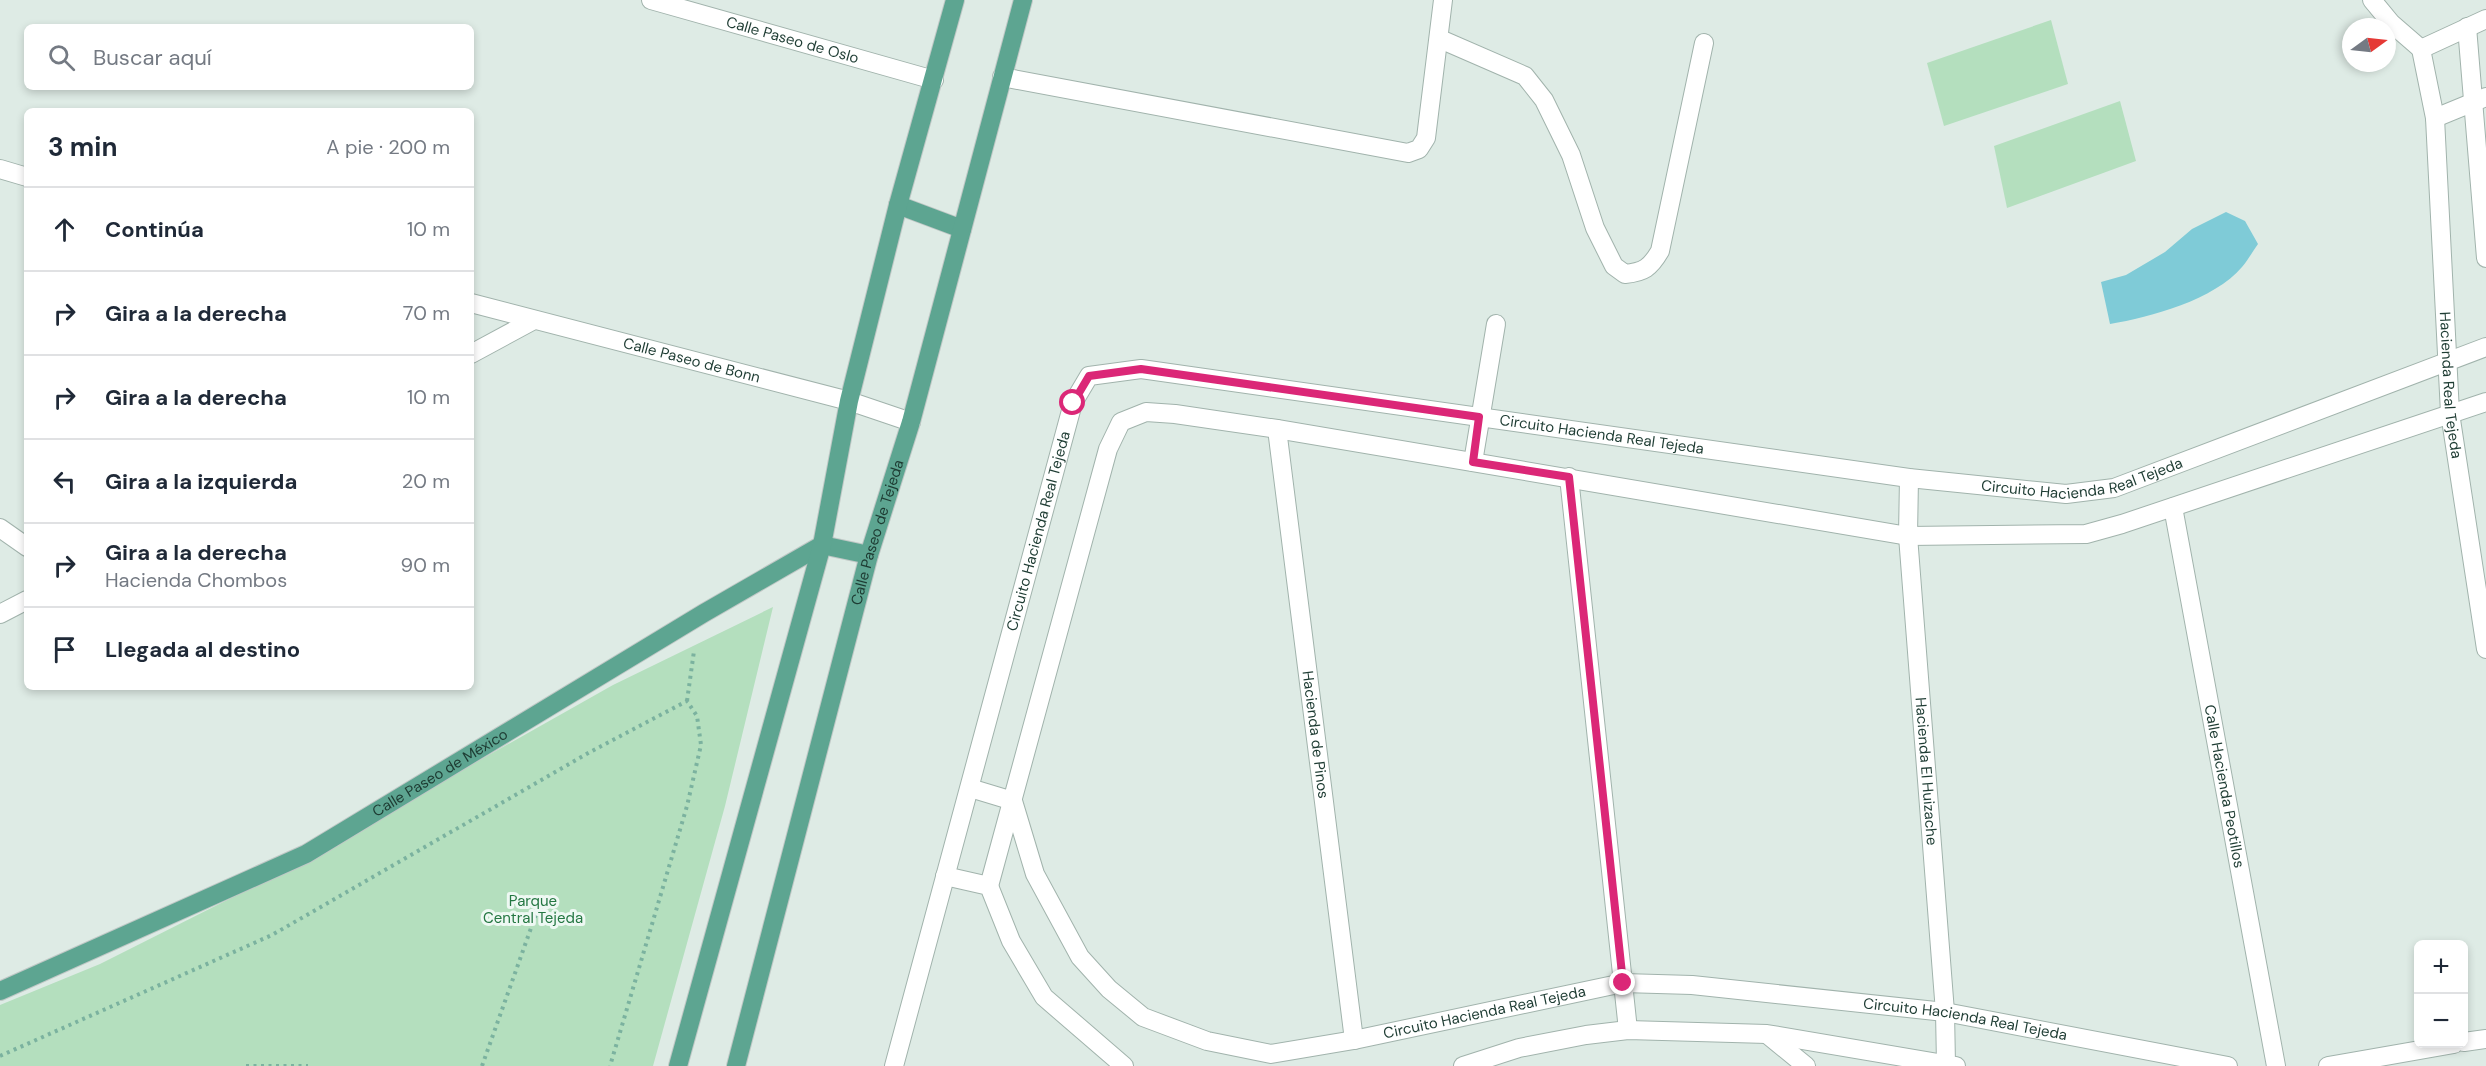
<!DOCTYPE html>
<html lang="es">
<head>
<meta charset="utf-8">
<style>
  :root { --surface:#fff; --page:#f2f2f3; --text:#1f2937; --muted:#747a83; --line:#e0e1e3 }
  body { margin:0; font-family:"DM Sans",sans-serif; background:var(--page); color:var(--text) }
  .controls { position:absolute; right:18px; bottom:18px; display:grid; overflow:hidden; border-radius:9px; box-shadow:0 3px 9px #0003 }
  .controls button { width:54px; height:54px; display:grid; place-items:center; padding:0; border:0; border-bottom:2px solid var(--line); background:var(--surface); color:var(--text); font:30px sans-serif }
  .compass { position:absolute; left:2342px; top:18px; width:54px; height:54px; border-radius:50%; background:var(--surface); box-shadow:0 3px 9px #0003; rotate:75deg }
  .stop { position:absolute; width:18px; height:18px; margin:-14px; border:4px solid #db2777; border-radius:50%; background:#fff }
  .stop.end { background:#db2777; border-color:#fff; box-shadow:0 2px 6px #0008 }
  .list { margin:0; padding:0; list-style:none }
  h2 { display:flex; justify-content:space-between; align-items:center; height:78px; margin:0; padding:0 24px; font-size:26px }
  h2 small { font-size:20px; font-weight:400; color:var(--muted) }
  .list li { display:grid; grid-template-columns:39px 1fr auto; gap:18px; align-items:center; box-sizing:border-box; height:84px; padding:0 24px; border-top:2px solid var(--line) }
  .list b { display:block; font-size:22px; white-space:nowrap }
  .list p { margin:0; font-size:20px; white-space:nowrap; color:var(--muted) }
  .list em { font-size:20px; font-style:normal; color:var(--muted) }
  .icon { flex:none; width:33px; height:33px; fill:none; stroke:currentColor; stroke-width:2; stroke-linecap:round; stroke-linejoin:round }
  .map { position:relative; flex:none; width:2486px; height:1066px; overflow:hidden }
  .search { position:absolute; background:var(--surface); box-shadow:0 3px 9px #0003; left:24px; top:24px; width:450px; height:66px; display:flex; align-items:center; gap:15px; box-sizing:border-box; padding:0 21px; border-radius:9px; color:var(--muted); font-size:22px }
  .panel { position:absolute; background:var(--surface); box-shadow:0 3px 9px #0003; left:24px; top:108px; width:450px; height:582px; border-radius:9px }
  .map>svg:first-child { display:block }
  .green { fill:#b4dfbe }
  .water { fill:#7fcbd7 }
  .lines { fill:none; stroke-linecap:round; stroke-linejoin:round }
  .minor-casing { stroke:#a1b3ac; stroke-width:20 }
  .major-casing { stroke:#c0c8c6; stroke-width:20 }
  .path { stroke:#7bb29f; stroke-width:4; stroke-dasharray:3 4.5; stroke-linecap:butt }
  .minor { stroke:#fff; stroke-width:18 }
  .major { stroke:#5da591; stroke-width:18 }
  .route { stroke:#db2777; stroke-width:8 }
  .labels { text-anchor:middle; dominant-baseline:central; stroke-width:6; stroke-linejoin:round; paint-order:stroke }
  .street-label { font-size:15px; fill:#1e3c33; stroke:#eef8f3 }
  .park-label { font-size:15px; fill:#247742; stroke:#eef8f3 }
</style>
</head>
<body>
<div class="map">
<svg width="2486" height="1066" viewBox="0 0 2486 1066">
  <rect width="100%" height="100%" fill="#deebe5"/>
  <g class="green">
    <path d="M 2051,20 L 2068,84 L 1944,126 L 1927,63 Z"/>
    <path d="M 2120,101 L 2136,161 L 2007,208 L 1994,146 Z"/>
    <path d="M 773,607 L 725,806 L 653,1066 L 0,1066 L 0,1005 L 100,964 L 267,880 L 613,685 Z"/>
  </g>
  <path class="water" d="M 2226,212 L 2245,221 L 2258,244 C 2253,251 2248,260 2242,267 C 2214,300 2151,317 2110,324 L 2101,282 L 2126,275 L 2165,252 L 2192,229 Z"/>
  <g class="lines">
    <g class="minor-casing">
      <g id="minor">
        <path id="s1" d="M 651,0 L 934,80"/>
        <path d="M 2372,0 L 2391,23 L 2421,49"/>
        <path d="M 2467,27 L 2486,258"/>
        <path d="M 1440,39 L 1525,76 L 1544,100 L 1571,155 L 1595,228 L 1614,266 L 1625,274 C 1644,272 1650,268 1660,251 L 1704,43"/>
        <path id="s2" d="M 2421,49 L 2435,118 L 2450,413 L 2486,649"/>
        <path d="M 2421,49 L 2486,19"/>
        <path d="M 1002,77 L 1408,153 L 1419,149 L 1426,138 L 1443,0"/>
        <path d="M 2435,118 L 2486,97"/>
        <path d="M 0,169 L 27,177"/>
        <path id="s3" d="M 471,303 L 849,401 L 911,422"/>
        <path d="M 471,354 L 532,321"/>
        <path id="s4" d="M 1277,429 L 1354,1040"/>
        <path d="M 1473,462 L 1496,324"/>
        <path d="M 1569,477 L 1628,1030"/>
        <path id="s5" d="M 1909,478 L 1908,536 L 1945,1012 L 1946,1064"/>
        <path id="s6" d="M 2173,507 L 2276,1066"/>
        <path d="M 0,528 L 27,547"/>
        <path d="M 0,614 L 27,600"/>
        <path id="s7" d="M 970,788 L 1013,801 L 1035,874 L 1080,957 L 1109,989 L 1143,1017 L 1207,1041 L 1271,1054 L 1354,1040 L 1623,983 L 1692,985 L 1945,1012 L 2228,1066"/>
        <path d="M 945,876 L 989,886 L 1011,941 L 1044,997 L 1124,1066"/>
        <path d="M 989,886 L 1108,449 L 1121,422 L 1146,412 L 1175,414 L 1277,429 L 1908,536 L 2086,534 L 2122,524 L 2486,402"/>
        <path d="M 1768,1035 L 1806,1066"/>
        <path d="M 2464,1042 L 2486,1039"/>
        <path id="s8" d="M 894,1066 L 1073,403 L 1089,376 L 1141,369 L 1909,478 L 2066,494 L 2114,488 L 2486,347"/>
        <path d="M 1463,1066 L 1519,1048 L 1586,1035 L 1628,1030 L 1767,1034 L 1956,1066"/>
        <path d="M 2328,1066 L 2454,1044"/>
      </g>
    </g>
    <g class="major-casing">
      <g id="major">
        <path d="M 898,205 L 962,229"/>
        <path id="s9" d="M 0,991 L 306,854 L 704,613 L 822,545 L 869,555"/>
        <path d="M 678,1066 L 822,545 L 849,401 L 898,205 L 955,0"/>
        <path id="s10" d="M 736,1066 L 869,555 L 911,422 L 1023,0"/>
      </g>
    </g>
    <g class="path">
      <path d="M 687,701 L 694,651"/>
      <path d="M 0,1056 L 272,935 L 590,752 L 687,701 L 697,716 L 701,745 L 687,806 L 610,1066"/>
      <path d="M 246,1066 L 308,1066"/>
      <path d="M 482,1066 L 536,914"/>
    </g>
    <use href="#minor" class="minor"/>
    <use href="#major" class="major"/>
  </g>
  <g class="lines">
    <path class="route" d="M 1073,403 L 1089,376 L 1141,369 L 1479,417 L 1473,462 L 1569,477 L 1623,983"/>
  </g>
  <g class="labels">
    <g class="street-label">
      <text stroke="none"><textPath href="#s1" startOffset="147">Calle Paseo de Oslo</textPath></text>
      <text stroke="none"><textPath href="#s3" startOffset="228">Calle Paseo de Bonn</textPath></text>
      <text stroke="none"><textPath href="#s2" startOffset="338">Hacienda Real Tejeda</textPath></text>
      <text stroke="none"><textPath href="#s8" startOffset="1236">Circuito Hacienda Real Tejeda</textPath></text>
      <text stroke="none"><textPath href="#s8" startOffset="1722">Circuito Hacienda Real Tejeda</textPath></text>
      <text stroke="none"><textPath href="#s10" startOffset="552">Calle Paseo de Tejeda</textPath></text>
      <text stroke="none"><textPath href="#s8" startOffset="554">Circuito Hacienda Real Tejeda</textPath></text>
      <text stroke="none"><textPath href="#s4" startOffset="308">Hacienda de Pinos</textPath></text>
      <text stroke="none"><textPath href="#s5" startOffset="294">Hacienda El Huizache</textPath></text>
      <text stroke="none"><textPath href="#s9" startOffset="492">Calle Paseo de México</textPath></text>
      <text stroke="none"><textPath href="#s6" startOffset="284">Calle Hacienda Peotillos</textPath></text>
      <text stroke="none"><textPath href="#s7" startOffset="654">Circuito Hacienda Real Tejeda</textPath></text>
      <text stroke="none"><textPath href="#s7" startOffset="1140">Circuito Hacienda Real Tejeda</textPath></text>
    </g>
    <g class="park-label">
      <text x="533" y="901">Parque<tspan x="533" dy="17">Central Tejeda</tspan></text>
    </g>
  </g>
</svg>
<div class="controls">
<button>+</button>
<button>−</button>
</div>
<svg class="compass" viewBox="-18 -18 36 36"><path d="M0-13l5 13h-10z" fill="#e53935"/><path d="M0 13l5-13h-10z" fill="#747a83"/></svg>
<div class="stop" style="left:1073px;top:403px"></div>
<div class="stop end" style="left:1623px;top:983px"></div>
<div class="search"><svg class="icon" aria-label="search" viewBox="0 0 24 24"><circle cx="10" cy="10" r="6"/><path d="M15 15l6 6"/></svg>Buscar aquí</div>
<section class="panel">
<h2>3 min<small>A pie · 200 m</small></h2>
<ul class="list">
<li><svg class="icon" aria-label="ahead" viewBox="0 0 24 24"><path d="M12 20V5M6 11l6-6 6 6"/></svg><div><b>Continúa</b></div><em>10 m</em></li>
<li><svg class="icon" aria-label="right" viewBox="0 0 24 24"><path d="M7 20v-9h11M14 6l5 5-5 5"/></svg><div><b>Gira a la derecha</b></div><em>70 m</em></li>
<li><svg class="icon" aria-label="right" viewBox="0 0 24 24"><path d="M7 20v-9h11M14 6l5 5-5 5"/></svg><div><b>Gira a la derecha</b></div><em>10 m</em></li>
<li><svg class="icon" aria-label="left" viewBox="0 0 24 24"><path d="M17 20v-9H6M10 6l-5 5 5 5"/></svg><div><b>Gira a la izquierda</b></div><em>20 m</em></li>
<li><svg class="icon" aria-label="right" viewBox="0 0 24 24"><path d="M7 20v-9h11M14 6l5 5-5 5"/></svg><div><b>Gira a la derecha</b><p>Hacienda Chombos</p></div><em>90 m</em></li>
<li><svg class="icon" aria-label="arrive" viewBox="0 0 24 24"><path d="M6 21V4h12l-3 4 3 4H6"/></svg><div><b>Llegada al destino</b></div></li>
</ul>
</section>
</div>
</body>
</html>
